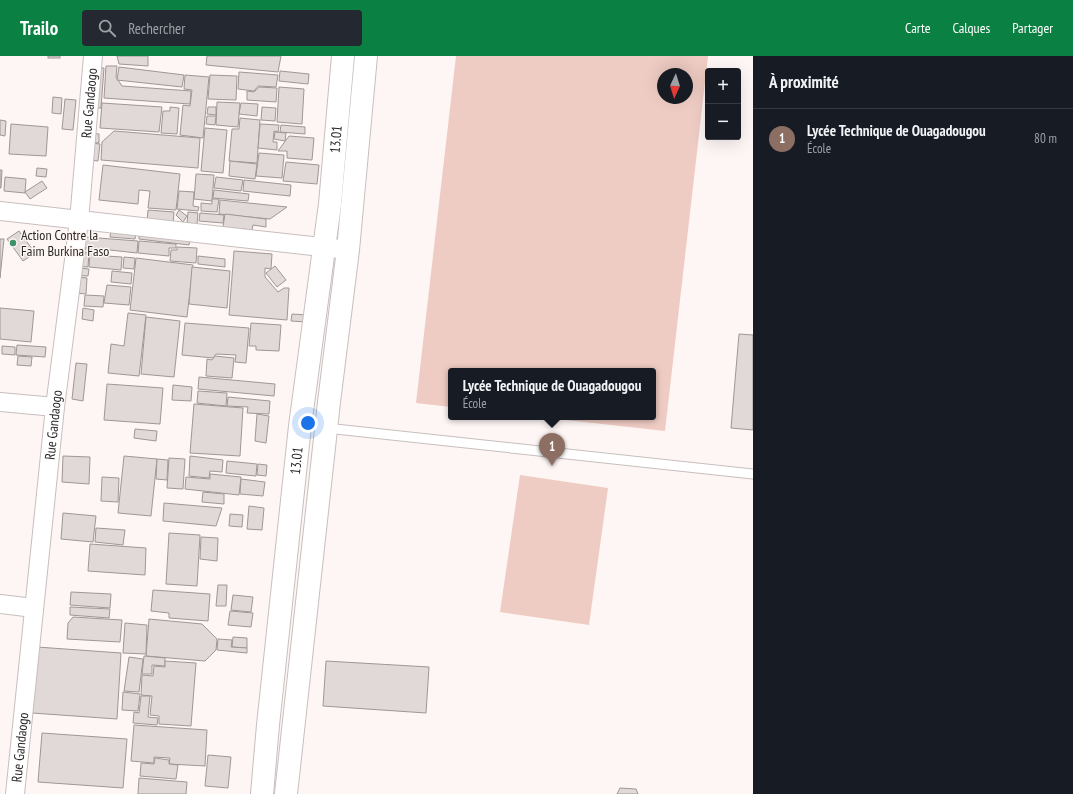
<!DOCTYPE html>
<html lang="fr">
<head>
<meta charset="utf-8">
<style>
  :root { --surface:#171b24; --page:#242831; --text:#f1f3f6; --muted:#9ea1a6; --line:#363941; --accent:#0b8043 }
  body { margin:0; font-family:"PT Sans Narrow",sans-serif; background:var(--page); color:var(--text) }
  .controls { position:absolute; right:12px; top:12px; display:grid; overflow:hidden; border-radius:4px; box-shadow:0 4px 16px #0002 }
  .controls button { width:36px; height:36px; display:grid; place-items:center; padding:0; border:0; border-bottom:1px solid var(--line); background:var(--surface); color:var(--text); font:20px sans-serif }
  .compass { position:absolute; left:657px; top:12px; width:36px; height:36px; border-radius:50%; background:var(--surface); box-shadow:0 4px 16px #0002; rotate:184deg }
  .you { position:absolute; left:308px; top:367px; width:14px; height:14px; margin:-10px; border:3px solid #fff; border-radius:50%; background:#1a73e8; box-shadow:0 0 0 6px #1a73e833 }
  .badge { display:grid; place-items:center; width:26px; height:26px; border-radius:50%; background:var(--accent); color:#fff; font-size:13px; font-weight:700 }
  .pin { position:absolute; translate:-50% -33px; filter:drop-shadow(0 1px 2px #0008) }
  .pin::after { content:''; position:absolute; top:21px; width:14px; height:12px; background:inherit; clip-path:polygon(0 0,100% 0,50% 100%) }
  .popup { position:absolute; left:448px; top:312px; width:208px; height:52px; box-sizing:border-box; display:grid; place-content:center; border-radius:4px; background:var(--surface); filter:drop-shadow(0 1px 3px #0005); font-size:13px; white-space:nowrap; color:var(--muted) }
  .popup b { font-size:15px; color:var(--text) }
  .popup::after { content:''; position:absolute; left:50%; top:100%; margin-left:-8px; border:8px solid transparent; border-top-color:var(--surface) }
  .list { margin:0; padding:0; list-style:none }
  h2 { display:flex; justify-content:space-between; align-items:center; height:52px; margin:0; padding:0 16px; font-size:17px }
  h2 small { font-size:13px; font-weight:400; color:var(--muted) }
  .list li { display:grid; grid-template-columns:26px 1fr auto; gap:12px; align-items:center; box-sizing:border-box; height:60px; padding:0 16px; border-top:1px solid var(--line) }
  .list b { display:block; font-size:15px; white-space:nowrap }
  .list p { margin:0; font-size:13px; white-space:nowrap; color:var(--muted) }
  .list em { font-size:13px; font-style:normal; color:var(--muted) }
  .icon { flex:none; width:22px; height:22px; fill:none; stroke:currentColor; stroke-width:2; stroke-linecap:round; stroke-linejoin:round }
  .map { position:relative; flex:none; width:753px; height:738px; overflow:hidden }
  header { display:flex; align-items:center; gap:24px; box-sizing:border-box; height:56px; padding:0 20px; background:var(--accent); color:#fff }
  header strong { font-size:19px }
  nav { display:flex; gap:22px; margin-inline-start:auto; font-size:14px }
  .search { width:280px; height:36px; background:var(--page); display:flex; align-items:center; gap:10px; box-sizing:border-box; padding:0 14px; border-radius:4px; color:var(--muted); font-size:15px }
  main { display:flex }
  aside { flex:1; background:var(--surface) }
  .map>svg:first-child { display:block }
  .green { fill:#efccc3; fill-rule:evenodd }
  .building { fill:#e1d9d7; stroke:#9f9796 }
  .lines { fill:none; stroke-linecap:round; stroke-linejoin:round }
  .lane-casing { stroke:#c7bfbd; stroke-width:11 }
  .street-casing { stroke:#c7bfbd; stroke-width:20 }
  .secondary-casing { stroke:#c7bfbd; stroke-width:24 }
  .lane { stroke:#fff; stroke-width:9 }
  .street { stroke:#fff; stroke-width:18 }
  .secondary { stroke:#fff; stroke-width:22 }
  .poi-dot { fill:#3c9468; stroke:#fef6f4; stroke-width:1.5 }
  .labels { text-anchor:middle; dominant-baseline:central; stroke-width:3; stroke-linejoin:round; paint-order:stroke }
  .street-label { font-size:14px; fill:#2a2727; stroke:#fef6f4 }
  .poi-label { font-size:14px; fill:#2a2727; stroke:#fef6f4; text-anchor:start }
</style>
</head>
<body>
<header>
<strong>Trailo</strong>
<div class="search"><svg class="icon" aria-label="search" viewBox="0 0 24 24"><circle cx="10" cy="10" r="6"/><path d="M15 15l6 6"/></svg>Rechercher</div>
<nav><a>Carte</a><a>Calques</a><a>Partager</a></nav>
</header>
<main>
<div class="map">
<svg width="753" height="738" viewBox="0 0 753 738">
  <rect width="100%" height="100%" fill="#fef6f4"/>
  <g class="green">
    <path d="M 456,0 L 708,0 L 665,375 L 539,361 L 653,361 L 653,315 L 451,315 L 451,351 L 416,347 ZM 663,18 L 687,18 L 687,42 L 663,42 Z"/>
    <path d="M 520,419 L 608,432 L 589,569 L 500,556 Z"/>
  </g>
  <g class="building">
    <rect x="48" y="0" width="12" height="2"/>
    <path d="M 117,0 L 148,0 L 148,10 L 119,8 Z"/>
    <path d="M 207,0 L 281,0 L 278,16 L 206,9 Z"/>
    <path d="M 106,10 L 117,10 L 116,21 L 122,30 L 191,35 L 190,48 L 104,42 Z"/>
    <path d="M 119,11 L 184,19 L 182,31 L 117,24 Z"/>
    <path d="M 96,12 L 104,12 L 101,52 L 93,52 Z"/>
    <path d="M 280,15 L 309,18 L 308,28 L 279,25 Z"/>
    <path d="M 239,16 L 278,19 L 276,31 L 258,30 L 254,35 L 238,33 Z"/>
    <path d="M 185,19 L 209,21 L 203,82 L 180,79 L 183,49 L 190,50 L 192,34 L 184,33 Z"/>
    <path d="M 210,19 L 237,20 L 236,44 L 208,43 Z"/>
    <path d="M 259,31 L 277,32 L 276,46 L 247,44 L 247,35 L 254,36 Z"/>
    <path d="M 279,31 L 304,33 L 302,68 L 277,66 Z"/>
    <path d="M 53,41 L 62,42 L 61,58 L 52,57 Z"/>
    <path d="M 65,43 L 76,44 L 73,74 L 62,73 Z"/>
    <path d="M 217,46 L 240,47 L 238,71 L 216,69 Z"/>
    <path d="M 102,47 L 162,51 L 159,76 L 100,72 Z"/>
    <path d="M 241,47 L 258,48 L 257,60 L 239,58 Z"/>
    <path d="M 170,51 L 179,52 L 177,78 L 161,77 L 163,55 L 170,55 Z"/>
    <path d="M 208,51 L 216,51 L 216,59 L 207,58 Z"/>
    <path d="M 262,51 L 276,52 L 275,65 L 261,64 Z"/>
    <path d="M 207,60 L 216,60 L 215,69 L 206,68 Z"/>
    <path d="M 240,62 L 260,64 L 257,107 L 229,105 L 232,73 L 239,73 Z"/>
    <path d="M 0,64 L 6,65 L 5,80 L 0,79 Z"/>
    <path d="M 11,68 L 48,71 L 46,100 L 9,98 Z"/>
    <path d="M 260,68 L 279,69 L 278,76 L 274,75 L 273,86 L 277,86 L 277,94 L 258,92 Z"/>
    <path d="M 281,69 L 305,71 L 305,78 L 280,76 Z"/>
    <path d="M 205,72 L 227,74 L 223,117 L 201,115 Z"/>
    <path d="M 114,75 L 200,82 L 198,112 L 101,104 L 102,86 Z"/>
    <path d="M 275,76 L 286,77 L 285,85 L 274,83 Z"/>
    <path d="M 89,77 L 99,78 L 99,87 L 88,86 Z"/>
    <path d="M 289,80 L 314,82 L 312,104 L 287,102 L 287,95 L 278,95 Z"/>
    <path d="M 90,87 L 100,88 L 98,105 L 89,104 Z"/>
    <path d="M 259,97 L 284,99 L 282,122 L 256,120 Z"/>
    <path d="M 230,105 L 257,108 L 255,123 L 229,120 Z"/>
    <path d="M 286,106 L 319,109 L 317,128 L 283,125 Z"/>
    <path d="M 103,109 L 180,118 L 176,154 L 148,152 L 150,135 L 139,134 L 138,148 L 99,144 Z"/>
    <path d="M 37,112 L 47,113 L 46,121 L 36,120 Z"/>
    <path d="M 0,114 L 2,114 L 1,132 L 0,132 Z"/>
    <path d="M 196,118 L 214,119 L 212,145 L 194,143 Z"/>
    <path d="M 5,121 L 26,123 L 25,137 L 4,135 Z"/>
    <path d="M 216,121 L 243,124 L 241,135 L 214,132 Z"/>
    <path d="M 244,124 L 291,129 L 290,140 L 243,135 Z"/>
    <path d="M 42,125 L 47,132 L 30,143 L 25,136 Z"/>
    <path d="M 214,134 L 249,138 L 248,145 L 213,142 Z"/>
    <path d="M 179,135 L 194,136 L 193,150 L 199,151 L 198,155 L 177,153 Z"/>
    <path d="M 212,143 L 219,143 L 217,156 L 201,155 L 201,147 L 212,148 Z"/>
    <path d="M 220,144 L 287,151 L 270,163 L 219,158 Z"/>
    <path d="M 148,154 L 174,156 L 173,168 L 147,166 Z"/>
    <path d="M 179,154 L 187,160 L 183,166 L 176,159 Z"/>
    <path d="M 188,156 L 198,157 L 197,168 L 187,167 Z"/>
    <path d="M 200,157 L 224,159 L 223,167 L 199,165 Z"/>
    <path d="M 225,158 L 266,163 L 266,171 L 253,169 L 252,174 L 223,171 Z"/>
    <path d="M 111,174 L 136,177 L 135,183 L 110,181 Z"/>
    <path d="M 19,175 L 35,197 L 23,205 L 7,183 Z"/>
    <path d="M 139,175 L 190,181 L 189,189 L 139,183 Z"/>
    <path d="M 85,181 L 138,185 L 137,197 L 83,191 Z"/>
    <path d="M 0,183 L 4,183 L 0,222 Z"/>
    <path d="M 139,185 L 176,188 L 176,192 L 169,192 L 169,200 L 138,197 Z"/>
    <path d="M 177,191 L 197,192 L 196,207 L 170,205 L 171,194 L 177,194 Z"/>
    <path d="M 77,192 L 100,194 L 106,200 L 122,201 L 121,214 L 89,211 L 90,197 L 77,196 Z"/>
    <path d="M 234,195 L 272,198 L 271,213 L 265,212 L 265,221 L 278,236 L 284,232 L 289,232 L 287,264 L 229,259 Z"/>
    <path d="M 73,197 L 89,198 L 88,211 L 72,210 Z"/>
    <path d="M 198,200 L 225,203 L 225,211 L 198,208 Z"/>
    <path d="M 124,201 L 135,202 L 134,213 L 123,212 Z"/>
    <path d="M 136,202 L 193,209 L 187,261 L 130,254 Z"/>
    <path d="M 275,210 L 286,224 L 277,231 L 266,217 Z"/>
    <path d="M 68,211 L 89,213 L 88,220 L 67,219 Z"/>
    <path d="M 192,211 L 230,215 L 227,252 L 189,248 Z"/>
    <path d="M 112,215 L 132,217 L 131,228 L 111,226 Z"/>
    <path d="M 66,220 L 87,222 L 86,238 L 65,236 Z"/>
    <path d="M 107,229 L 131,231 L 129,249 L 104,247 Z"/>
    <path d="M 85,239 L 104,240 L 103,251 L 84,250 Z"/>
    <path d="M 0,252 L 34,255 L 31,286 L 0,283 Z"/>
    <path d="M 83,252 L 94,254 L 93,265 L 82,263 Z"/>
    <path d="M 128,257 L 146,259 L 139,320 L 108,317 L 111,288 L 124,290 Z"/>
    <path d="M 292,258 L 307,259 L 307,266 L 291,265 Z"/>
    <path d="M 146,261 L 180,265 L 174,321 L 141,318 Z"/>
    <path d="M 185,267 L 249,272 L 246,307 L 235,306 L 236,299 L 216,298 L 213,302 L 182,299 Z"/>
    <path d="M 251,267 L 281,269 L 279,295 L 256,294 L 256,290 L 249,290 Z"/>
    <path d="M 739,278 L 753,279 L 753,374 L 731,372 Z"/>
    <path d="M 17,289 L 46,291 L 45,301 L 16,299 Z"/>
    <path d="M 2,290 L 15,291 L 15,299 L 2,298 Z"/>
    <path d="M 18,300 L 32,301 L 31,310 L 17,309 Z"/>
    <path d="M 215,300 L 234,302 L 232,322 L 206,320 L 207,303 L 212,304 Z"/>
    <path d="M 76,307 L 87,308 L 83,345 L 72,343 Z"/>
    <path d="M 199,321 L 275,328 L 274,340 L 198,333 Z"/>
    <path d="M 107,328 L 163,332 L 160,368 L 104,364 Z"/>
    <path d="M 173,329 L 192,331 L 191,345 L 172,344 Z"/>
    <path d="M 198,335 L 227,337 L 226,350 L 197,347 Z"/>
    <path d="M 228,341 L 270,345 L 269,358 L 247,357 L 248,351 L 227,350 Z"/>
    <path d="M 194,348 L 243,352 L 240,400 L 190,397 Z"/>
    <path d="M 257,358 L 269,360 L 266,387 L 255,385 Z"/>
    <path d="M 135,373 L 157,375 L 156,385 L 134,382 Z"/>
    <path d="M 63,400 L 90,401 L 89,428 L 62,426 Z"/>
    <path d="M 124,400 L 157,403 L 151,460 L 118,457 Z"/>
    <path d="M 190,400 L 223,404 L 222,416 L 210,415 L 209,422 L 189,420 Z"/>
    <path d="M 169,402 L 185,403 L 183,433 L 167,432 Z"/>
    <path d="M 157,403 L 168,404 L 167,424 L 156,423 Z"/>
    <path d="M 227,405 L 257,408 L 256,420 L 226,417 Z"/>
    <path d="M 258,408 L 267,409 L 266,420 L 257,419 Z"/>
    <path d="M 210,418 L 241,421 L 239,439 L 185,433 L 186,421 L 210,423 Z"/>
    <path d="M 102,421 L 119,422 L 118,446 L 101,445 Z"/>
    <path d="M 241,423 L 265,426 L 263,440 L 240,438 Z"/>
    <path d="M 203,436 L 224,438 L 224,448 L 202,446 Z"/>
    <path d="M 164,447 L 222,452 L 216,470 L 163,465 Z"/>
    <path d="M 249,450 L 264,452 L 262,474 L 247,473 Z"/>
    <path d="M 63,457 L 96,460 L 93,486 L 61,483 Z"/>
    <path d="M 230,458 L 243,459 L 242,471 L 229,470 Z"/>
    <path d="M 96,472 L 125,474 L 123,489 L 95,486 Z"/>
    <path d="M 169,477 L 200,479 L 197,530 L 166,528 Z"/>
    <path d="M 201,481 L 218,482 L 217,505 L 200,503 Z"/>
    <path d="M 90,488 L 146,492 L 145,519 L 88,515 Z"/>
    <path d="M 218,529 L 227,529 L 226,550 L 216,550 Z"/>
    <path d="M 153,534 L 210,538 L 208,565 L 169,562 L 169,557 L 151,555 Z"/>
    <path d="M 71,536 L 111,538 L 110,552 L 70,549 Z"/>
    <path d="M 233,539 L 253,541 L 251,556 L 231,554 Z"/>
    <path d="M 70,551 L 110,553 L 109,562 L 70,559 Z"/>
    <path d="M 230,555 L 253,557 L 251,571 L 228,569 Z"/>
    <path d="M 73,561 L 122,564 L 120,586 L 67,583 L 68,567 Z"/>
    <path d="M 149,563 L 202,568 L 217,583 L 216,594 L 205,605 L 146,600 Z"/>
    <path d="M 125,567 L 147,569 L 146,598 L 123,597 Z"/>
    <path d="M 233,581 L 247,582 L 247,592 L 232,591 Z"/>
    <path d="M 218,583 L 232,584 L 231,591 L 247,592 L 247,597 L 217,594 Z"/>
    <path d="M 37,591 L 121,597 L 117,663 L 32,657 Z"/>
    <path d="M 144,600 L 165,602 L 165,610 L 152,609 L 152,618 L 142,618 Z"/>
    <path d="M 129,601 L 143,603 L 139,636 L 124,635 Z"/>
    <path d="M 165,605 L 196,607 L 191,670 L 159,668 L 159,660 L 150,659 L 152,640 L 141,639 L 142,619 L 153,620 L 154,610 L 165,611 Z"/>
    <path d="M 326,605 L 429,611 L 426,657 L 323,650 Z"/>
    <path d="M 123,636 L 140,638 L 138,655 L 122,654 Z"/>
    <path d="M 141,640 L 150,640 L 148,661 L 158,662 L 157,669 L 133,667 L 134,656 L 139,657 Z"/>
    <path d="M 134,669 L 207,674 L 205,710 L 169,708 L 170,702 L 154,701 L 154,707 L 131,705 Z"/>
    <path d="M 42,677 L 127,683 L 123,732 L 38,726 Z"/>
    <path d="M 208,699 L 231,701 L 228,732 L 205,730 Z"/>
    <path d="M 155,702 L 169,704 L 169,708 L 178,709 L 176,723 L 140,720 L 141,707 L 154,708 Z"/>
    <path d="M 139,722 L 187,726 L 186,738 L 138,738 Z"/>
    <path d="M 620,732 L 636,733 L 638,738 L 617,738 Z"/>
  </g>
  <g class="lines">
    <g class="lane-casing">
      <path id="lane" d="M 326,372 L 753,418"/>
    </g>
    <g class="street-casing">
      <g id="street">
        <path d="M 0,155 L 348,194"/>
        <path d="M 0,346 L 55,351"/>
        <path d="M 0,548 L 34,552"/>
        <path id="s1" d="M 15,738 L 55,351 L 79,165 L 93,0"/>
      </g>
    </g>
    <g class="secondary-casing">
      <g id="secondary">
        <path id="s2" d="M 262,738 L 268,669 L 300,370 L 330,148 L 343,0"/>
        <path d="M 286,738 L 329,346 L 348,194 L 366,0"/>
      </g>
    </g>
    <use href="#lane" class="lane"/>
    <use href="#street" class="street"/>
    <use href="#secondary" class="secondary"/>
  </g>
  <circle class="poi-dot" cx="13" cy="187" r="4"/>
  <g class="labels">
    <g class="street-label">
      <text stroke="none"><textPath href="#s1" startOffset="695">Rue Gandaogo</textPath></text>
      <text stroke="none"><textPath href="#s2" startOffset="659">13.01</textPath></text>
      <text stroke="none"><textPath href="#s1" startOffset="371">Rue Gandaogo</textPath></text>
      <text stroke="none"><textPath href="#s2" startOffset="335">13.01</textPath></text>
      <text stroke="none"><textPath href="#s1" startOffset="47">Rue Gandaogo</textPath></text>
    </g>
    <g class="poi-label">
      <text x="21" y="179">Action Contre la<tspan x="21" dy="16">Faim Burkina Faso</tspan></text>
    </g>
  </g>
</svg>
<div class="controls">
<button>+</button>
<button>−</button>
</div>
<svg class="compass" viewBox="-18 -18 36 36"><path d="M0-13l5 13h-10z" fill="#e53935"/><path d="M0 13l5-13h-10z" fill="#9ea1a6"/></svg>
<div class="you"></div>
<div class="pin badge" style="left:552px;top:410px;background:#8d6e63">1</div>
<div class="popup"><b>Lycée Technique de Ouagadougou</b>École</div>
</div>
<aside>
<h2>À proximité<small></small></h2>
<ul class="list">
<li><span class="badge" style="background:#8d6e63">1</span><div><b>Lycée Technique de Ouagadougou</b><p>École</p></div><em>80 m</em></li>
</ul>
</aside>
</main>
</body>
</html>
